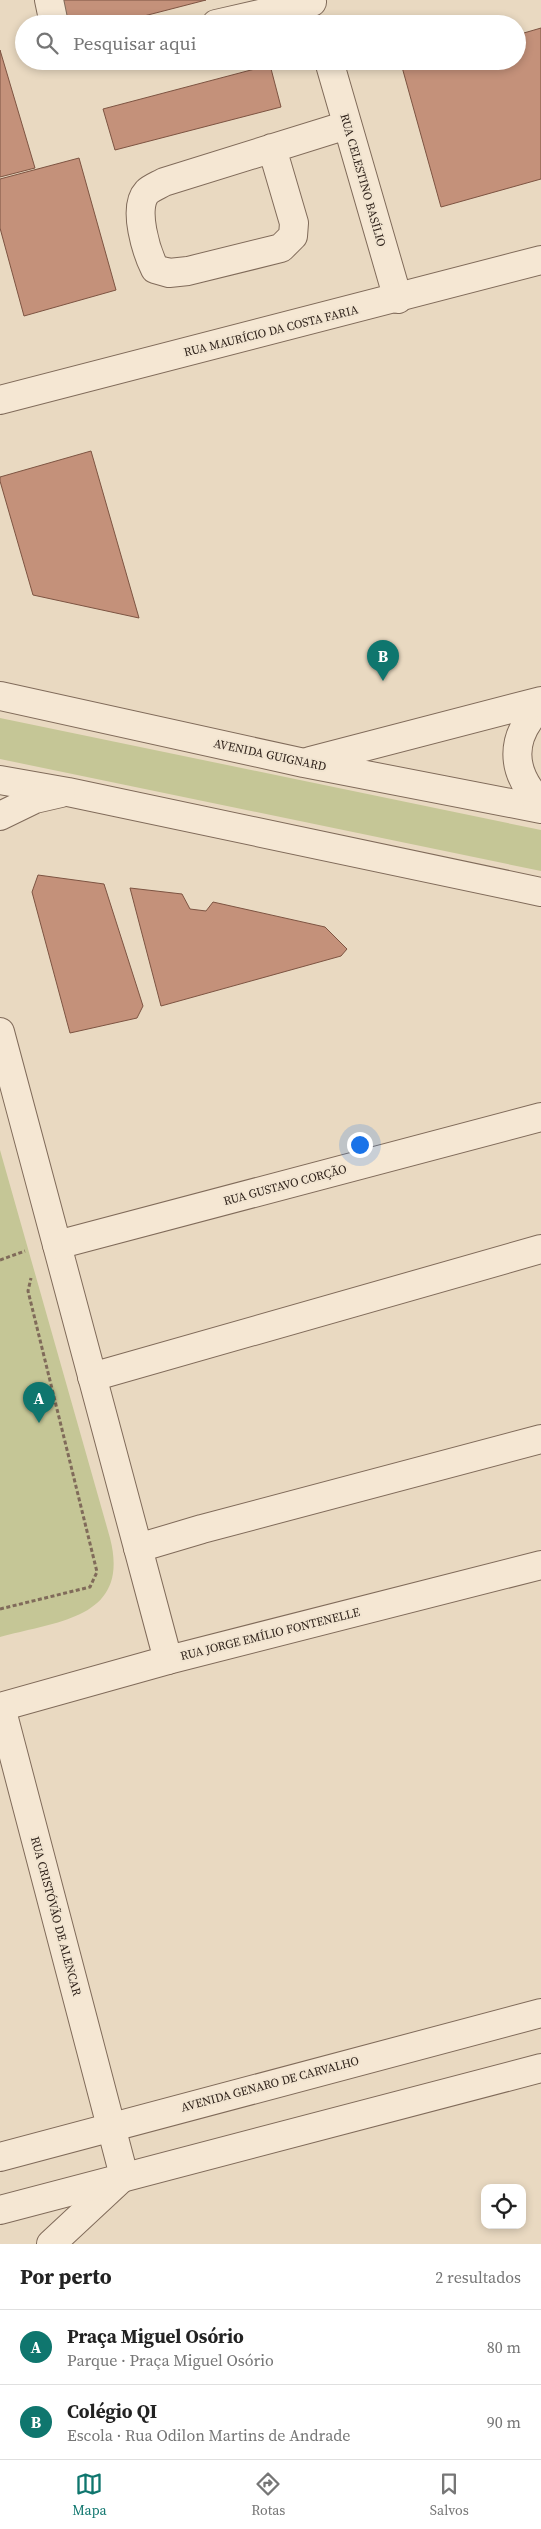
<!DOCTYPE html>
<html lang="pt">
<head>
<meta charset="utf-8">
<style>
  :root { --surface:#fff; --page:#f6f6f6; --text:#222; --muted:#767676; --line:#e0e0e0; --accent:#0f766e }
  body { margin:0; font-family:"Source Serif 4",serif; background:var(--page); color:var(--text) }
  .controls { position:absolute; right:15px; bottom:15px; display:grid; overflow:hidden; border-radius:10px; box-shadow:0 2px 8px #0003 }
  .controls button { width:45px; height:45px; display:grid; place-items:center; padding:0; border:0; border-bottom:1px solid var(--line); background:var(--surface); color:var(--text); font:25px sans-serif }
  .you { position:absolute; left:359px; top:1144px; width:18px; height:18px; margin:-12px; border:4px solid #fff; border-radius:50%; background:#1a73e8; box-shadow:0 0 0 8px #1a73e833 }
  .badge { display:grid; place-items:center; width:32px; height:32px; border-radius:50%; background:var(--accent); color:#fff; font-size:16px; font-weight:700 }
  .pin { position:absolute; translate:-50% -41px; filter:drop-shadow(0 1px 2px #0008) }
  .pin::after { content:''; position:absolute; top:26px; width:18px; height:15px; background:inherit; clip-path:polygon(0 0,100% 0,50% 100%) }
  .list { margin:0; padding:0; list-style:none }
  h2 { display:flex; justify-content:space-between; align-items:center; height:65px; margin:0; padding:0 20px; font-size:21px }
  h2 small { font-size:16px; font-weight:400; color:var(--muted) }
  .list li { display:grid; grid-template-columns:32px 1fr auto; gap:15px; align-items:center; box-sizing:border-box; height:75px; padding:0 20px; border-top:1px solid var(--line) }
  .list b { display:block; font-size:19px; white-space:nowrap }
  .list p { margin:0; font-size:16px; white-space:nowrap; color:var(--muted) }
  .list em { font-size:16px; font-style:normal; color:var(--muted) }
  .icon { flex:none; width:28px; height:28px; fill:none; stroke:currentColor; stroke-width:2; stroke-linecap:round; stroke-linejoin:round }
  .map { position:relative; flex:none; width:541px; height:2244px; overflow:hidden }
  .search { position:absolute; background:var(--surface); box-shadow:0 2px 8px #0003; left:15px; right:15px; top:15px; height:55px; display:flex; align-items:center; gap:12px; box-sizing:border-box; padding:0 18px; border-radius:28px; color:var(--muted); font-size:19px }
  .sheet { height:215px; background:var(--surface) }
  nav { display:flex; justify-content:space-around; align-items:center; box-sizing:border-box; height:70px; border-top:1px solid var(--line); background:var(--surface); font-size:14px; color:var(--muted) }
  nav a { display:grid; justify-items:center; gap:2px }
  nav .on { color:var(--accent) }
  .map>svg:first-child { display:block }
  .green { fill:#c5c696 }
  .building { fill:#c4917a; stroke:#7d5442 }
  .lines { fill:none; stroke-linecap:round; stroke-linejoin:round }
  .minor-casing { stroke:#806b5a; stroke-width:30 }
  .path { stroke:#806b5a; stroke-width:3; stroke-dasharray:4 2.5; stroke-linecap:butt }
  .minor { stroke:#f5e7d3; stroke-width:28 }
  .labels { text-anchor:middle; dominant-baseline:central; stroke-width:4; stroke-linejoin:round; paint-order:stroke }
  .street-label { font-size:12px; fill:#32251d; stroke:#f1e4d0 }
</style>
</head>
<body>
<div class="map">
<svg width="541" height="2244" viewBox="0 0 541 2244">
  <rect width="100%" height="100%" fill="#e9d9c1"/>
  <g class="green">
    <path d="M 0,718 L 541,830 L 541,871 L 0,759 Z"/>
    <path d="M 0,1150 L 110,1538 C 131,1619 57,1621 0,1637 Z"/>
  </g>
  <g class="building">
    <path d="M 62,0 L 206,0 L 113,24 L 68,24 Z"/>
    <path d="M 541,28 L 541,179 L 441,207 L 402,67 L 421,61 L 517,61 L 517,35 Z"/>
    <path d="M 0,50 L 35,168 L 0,177 Z"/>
    <path d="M 270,65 L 281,107 L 115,150 L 103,109 Z"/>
    <path d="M 79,158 L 116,290 L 24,316 L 0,228 L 0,179 Z"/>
    <path d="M 91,451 L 139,618 L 33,595 L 0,481 L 0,477 Z"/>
    <path d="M 38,875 L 104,884 L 143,1006 L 137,1018 L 70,1033 L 32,892 Z"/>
    <path d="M 130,888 L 182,894 L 190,909 L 206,911 L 213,902 L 325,927 L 347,949 L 341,956 L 161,1006 Z"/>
  </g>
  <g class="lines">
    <g class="minor-casing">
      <g id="minor">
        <path d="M 49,0 L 54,24"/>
        <path d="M 216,24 L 312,2"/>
        <path d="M 329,61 L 398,299"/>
        <path d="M 272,148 L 294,223 L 293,236 L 281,248 L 188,271 L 169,273 L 155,269 C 147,253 132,208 147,192 C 151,188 159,185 164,182 L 347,125"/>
        <path d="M 0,400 L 541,260"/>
        <path d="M 0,696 L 304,763 L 541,809"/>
        <path d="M 541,706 C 509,737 510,772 541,803"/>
        <path d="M 310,761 L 541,701"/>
        <path d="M 0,780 L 68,792 L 541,892"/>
        <path d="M 0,816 L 35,799 L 61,793"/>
        <path d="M 0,1032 L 168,1660"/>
        <path d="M 57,1245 L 541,1117"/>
        <path d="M 92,1377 L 541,1249"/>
        <path d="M 138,1548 L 202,1529 L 541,1439"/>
        <path d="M 0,1707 L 168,1660 L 541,1565"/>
        <path d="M 1,1707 L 124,2176 L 51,2244"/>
        <path d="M 0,2157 L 541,2013"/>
        <path d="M 0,2210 L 541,2068"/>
      </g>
    </g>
    <g class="path">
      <path d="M 0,1260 L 25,1251"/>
      <path d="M 0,1609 L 90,1587 L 97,1572 L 28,1291 L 31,1278"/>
    </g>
    <use href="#minor" class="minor"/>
  </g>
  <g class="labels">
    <g class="street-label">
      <text transform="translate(363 180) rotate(74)">RUA CELESTINO BASÍLIO</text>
      <text transform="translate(271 331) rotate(-14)">RUA MAURÍCIO DA COSTA FARIA</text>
      <text transform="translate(270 755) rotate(12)">AVENIDA GUIGNARD</text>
      <text transform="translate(285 1185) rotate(-15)">RUA GUSTAVO CORÇÃO</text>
      <text transform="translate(270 1634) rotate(-14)">RUA JORGE EMÍLIO FONTENELLE</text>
      <text transform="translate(56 1916) rotate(75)">RUA CRISTÓVÃO DE ALENCAR</text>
      <text transform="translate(270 2084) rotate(-15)">AVENIDA GENARO DE CARVALHO</text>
    </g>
  </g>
</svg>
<div class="controls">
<button><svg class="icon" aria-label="locate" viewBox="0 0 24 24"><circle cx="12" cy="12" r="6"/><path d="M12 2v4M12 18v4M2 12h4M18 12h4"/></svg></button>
</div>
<div class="you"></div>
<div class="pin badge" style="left:39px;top:1423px">A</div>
<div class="pin badge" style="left:383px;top:681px">B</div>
<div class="search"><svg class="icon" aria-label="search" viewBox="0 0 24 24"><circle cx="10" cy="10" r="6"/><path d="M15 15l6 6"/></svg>Pesquisar aqui</div>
</div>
<section class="sheet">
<h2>Por perto<small>2 resultados</small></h2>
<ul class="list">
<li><span class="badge">A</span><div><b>Praça Miguel Osório</b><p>Parque · Praça Miguel Osório</p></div><em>80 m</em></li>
<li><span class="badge">B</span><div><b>Colégio QI</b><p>Escola · Rua Odilon Martins de Andrade</p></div><em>90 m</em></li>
</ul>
</section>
<nav>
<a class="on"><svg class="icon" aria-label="map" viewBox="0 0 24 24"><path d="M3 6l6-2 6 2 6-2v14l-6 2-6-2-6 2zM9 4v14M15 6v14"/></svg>Mapa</a>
<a><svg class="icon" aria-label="directions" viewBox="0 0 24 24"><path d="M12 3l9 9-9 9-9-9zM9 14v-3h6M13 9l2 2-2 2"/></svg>Rotas</a>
<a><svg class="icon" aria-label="saved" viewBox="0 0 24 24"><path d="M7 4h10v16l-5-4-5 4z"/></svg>Salvos</a>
</nav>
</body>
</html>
